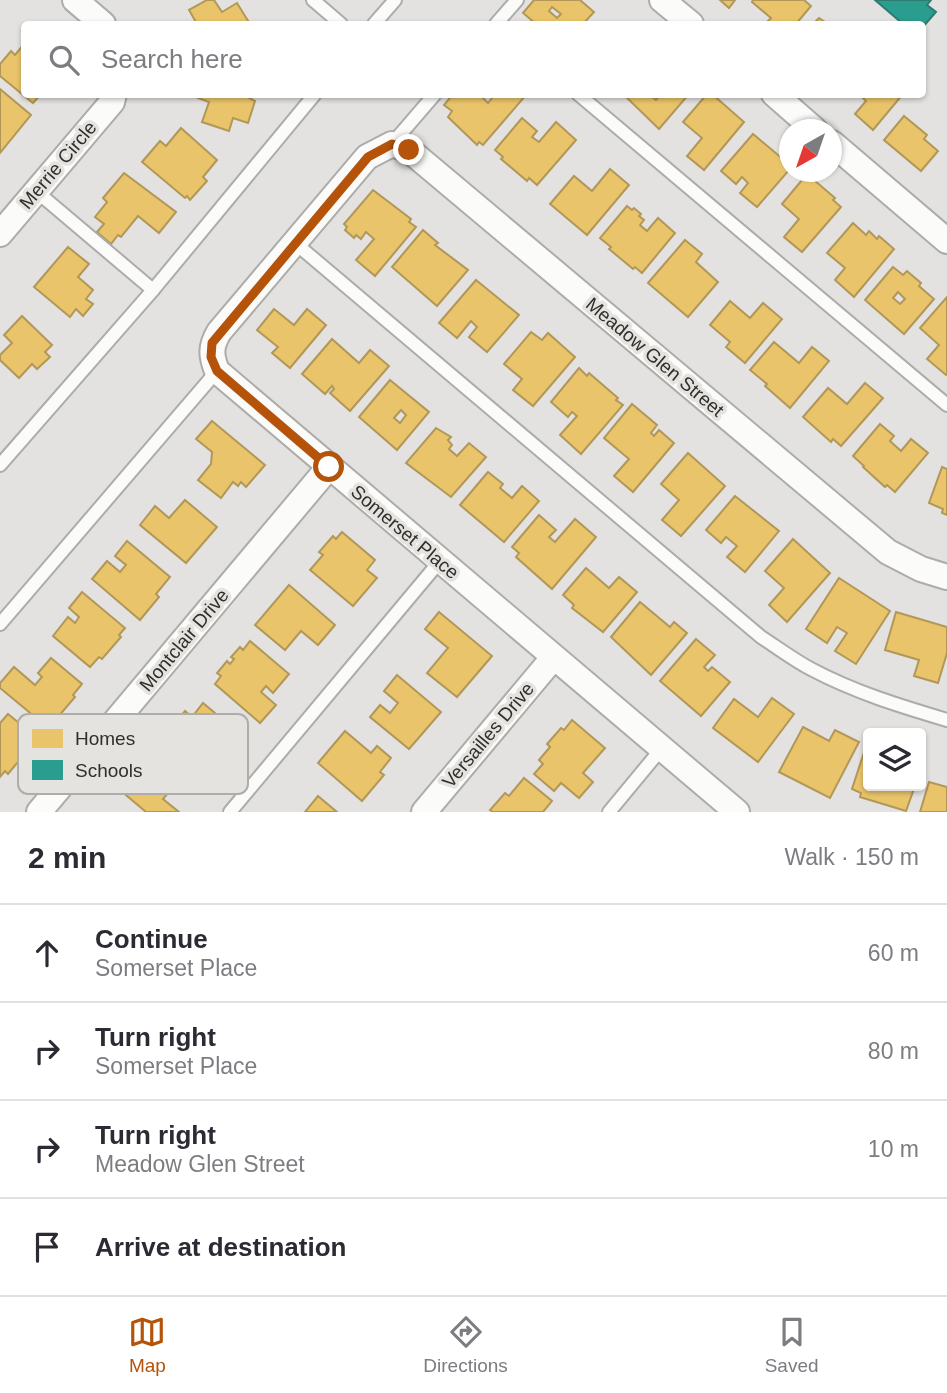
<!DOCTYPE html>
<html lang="en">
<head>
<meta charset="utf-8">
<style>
  :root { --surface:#fff; --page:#f7f7f7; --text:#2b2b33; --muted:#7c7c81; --line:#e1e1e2; --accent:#b45309 }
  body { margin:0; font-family:Helvetica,sans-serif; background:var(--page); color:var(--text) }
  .controls { position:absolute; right:21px; bottom:21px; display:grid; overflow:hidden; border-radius:7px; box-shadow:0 2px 5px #0004 }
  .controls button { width:63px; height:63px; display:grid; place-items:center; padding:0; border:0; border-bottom:2px solid var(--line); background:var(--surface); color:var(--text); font:35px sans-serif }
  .compass { position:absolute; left:779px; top:119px; width:63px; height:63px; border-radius:50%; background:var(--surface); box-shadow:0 2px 5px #0004; rotate:220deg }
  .stop { position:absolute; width:21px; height:21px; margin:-16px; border:5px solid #b45309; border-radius:50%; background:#fff }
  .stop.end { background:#b45309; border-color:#fff; box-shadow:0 2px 7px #0008 }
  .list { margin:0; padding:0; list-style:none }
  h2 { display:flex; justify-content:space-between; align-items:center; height:91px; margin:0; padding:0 28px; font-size:30px }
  h2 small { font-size:23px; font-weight:400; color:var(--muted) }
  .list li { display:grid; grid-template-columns:46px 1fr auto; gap:21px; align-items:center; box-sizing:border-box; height:98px; padding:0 28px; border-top:2px solid var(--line) }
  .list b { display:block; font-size:26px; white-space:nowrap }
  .list p { margin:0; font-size:23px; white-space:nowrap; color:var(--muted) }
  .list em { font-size:23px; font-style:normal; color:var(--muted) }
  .icon { flex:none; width:38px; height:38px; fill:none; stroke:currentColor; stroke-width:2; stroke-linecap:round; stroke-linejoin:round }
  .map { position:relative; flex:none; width:947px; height:812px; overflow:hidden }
  .search { position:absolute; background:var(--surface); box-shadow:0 2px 5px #0004; left:21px; right:21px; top:21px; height:77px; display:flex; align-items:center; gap:18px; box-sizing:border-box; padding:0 24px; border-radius:7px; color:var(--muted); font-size:26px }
  .sheet { height:483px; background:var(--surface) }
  nav { display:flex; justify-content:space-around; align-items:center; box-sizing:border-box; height:98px; border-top:2px solid var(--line); background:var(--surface); font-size:19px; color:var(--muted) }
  nav a { display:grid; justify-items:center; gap:4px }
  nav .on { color:var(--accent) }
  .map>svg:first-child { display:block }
  .homes { fill:#e9c46a; stroke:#b19758; stroke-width:2; fill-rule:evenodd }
  .schools { fill:#2a9d8f; stroke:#2c7c72; stroke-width:2 }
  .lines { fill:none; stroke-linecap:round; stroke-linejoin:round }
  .lane-casing { stroke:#acacaa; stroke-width:16 }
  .street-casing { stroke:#acacaa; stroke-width:28 }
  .lane { stroke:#fbfbfa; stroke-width:12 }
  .street { stroke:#fbfbfa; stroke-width:24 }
  .route { stroke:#b45309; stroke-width:9 }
  .labels { text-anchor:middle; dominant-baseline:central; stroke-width:7; stroke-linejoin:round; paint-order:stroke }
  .street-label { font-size:19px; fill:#2f2f2d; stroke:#e4e3df }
  .key { fill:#e4e3df; stroke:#aeadaa; stroke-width:2 }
  .key-label { font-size:19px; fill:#2f2f2d }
</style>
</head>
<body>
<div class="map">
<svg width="947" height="812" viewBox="0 0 947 812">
  <rect width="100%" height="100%" fill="#e3e2e0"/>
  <g class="homes">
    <path d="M 207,0 L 214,0 L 222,12 L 237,3 L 250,24 L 197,24 L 189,10 Z"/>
    <path d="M 534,0 L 580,0 L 594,12 L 583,24 L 536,24 L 523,13 ZM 552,7 L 561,14 L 557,18 L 549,11 Z"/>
    <path d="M 720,0 L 735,0 L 729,8 Z"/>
    <path d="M 753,0 L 804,0 L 811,6 L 796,24 L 765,24 L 771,18 L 752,2 Z"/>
    <path d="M 819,18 L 828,24 L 813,24 Z"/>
    <path d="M 24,44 L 24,94 L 41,94 L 33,103 L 0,76 L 0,64 L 11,51 L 15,55 Z"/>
    <path d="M 0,89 L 31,115 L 0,153 Z"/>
    <path d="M 200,94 L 242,94 L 255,101 L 248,123 L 233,118 L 229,131 L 202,122 L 209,102 L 198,98 Z"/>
    <path d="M 453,94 L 482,94 L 481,96 L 488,103 L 495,94 L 526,95 L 483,145 L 479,142 L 477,145 L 448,117 L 452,111 L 444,105 Z"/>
    <path d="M 649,94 L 656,100 L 661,94 L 689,94 L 659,129 L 624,95 Z"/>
    <path d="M 707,94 L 712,94 L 744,122 L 704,170 L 687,156 L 702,138 L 683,122 Z"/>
    <path d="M 859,94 L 903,94 L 873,130 L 855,114 L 866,101 Z"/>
    <path d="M 904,116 L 927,135 L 924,139 L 938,151 L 921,171 L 884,140 Z"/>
    <path d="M 522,118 L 537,131 L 532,137 L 539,142 L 556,122 L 576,140 L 537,185 L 529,178 L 527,181 L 501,159 L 503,157 L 495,150 Z"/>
    <path d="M 181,128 L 217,160 L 203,177 L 207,181 L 190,200 L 187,196 L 185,198 L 142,162 L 160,141 L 166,146 Z"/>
    <path d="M 753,134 L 790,165 L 790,169 L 757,207 L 740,193 L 748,183 L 742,177 L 736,184 L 721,171 Z"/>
    <path d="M 610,169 L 629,185 L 587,235 L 550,204 L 574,176 L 592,191 Z"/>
    <path d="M 124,173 L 176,212 L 159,233 L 138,216 L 121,237 L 118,235 L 111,244 L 97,232 L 104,224 L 95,217 L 107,202 L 103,198 Z"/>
    <path d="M 807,174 L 835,198 L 833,200 L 841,207 L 802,252 L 784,237 L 799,219 L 782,204 Z"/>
    <path d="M 373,190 L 411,219 L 409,222 L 416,227 L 375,276 L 356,260 L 374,239 L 366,232 L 361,239 L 356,235 L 354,238 L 345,230 L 347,227 L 344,224 Z"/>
    <path d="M 627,206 L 632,210 L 634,208 L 641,214 L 639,216 L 644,220 L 640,225 L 647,231 L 658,218 L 675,233 L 642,273 L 635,267 L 633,269 L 609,249 L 611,247 L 600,238 Z"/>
    <path d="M 853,223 L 866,235 L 869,231 L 877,239 L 879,236 L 894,249 L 854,297 L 835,280 L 845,268 L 827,253 Z"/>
    <path d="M 423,230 L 438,243 L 435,245 L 468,270 L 437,306 L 392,267 Z"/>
    <path d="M 685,240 L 702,254 L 696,262 L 718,282 L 688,317 L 648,283 Z"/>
    <path d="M 68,247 L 89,264 L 78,277 L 93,290 L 86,299 L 93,304 L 83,316 L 76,309 L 70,317 L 34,287 Z"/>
    <path d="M 893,267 L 903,275 L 907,271 L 921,283 L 919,286 L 934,299 L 904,334 L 865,300 ZM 898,292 L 905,299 L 900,304 L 893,298 Z"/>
    <path d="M 476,280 L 519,315 L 487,352 L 469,337 L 477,327 L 471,321 L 457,338 L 439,323 Z"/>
    <path d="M 947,297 L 947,374 L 946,375 L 927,359 L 939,345 L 920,328 Z"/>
    <path d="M 730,301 L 750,318 L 763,303 L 782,319 L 745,363 L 726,347 L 730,342 L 710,325 Z"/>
    <path d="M 274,309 L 294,325 L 307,309 L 326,325 L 290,368 L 272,353 L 278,347 L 257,330 Z"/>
    <path d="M 22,316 L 52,345 L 45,352 L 50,357 L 37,369 L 32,364 L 19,378 L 0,360 L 0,355 L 12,343 L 4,335 Z"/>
    <path d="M 531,332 L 542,340 L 548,333 L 575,357 L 533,406 L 513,390 L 522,379 L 504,364 Z"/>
    <path d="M 332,339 L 359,363 L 370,350 L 389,366 L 350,411 L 330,393 L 334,389 L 332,386 L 325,394 L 302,374 Z"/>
    <path d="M 774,342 L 799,363 L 812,347 L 829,361 L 790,408 L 765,386 L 767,384 L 750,370 Z"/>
    <path d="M 579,368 L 587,376 L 589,373 L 618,398 L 616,400 L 623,405 L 581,454 L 560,435 L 577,416 L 572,412 L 568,417 L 551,402 Z"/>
    <path d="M 390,380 L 429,412 L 397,450 L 359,417 ZM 401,410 L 406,415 L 400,423 L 394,418 Z"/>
    <path d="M 865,383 L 883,398 L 841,446 L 833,439 L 831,442 L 803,417 L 828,388 L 847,404 Z"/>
    <path d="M 632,404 L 657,425 L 651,433 L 654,436 L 659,430 L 674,443 L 633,492 L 614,476 L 629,459 L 604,438 Z"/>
    <path d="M 212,421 L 265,465 L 246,487 L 241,482 L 238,486 L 233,482 L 221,498 L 198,480 L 211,464 L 212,452 L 196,439 Z"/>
    <path d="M 880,424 L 894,436 L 890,441 L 901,451 L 911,439 L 928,453 L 895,492 L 887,485 L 885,487 L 863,467 L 864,466 L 853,456 Z"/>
    <path d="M 436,428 L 451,437 L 448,440 L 452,445 L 449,449 L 457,456 L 469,443 L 486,457 L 451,497 L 406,463 Z"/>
    <path d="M 688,453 L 725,486 L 681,536 L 662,520 L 679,500 L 661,484 Z"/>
    <path d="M 942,467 L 947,469 L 947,515 L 942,513 L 943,509 L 929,503 Z"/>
    <path d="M 488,472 L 503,484 L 500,488 L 512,498 L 522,486 L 539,501 L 504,542 L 460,505 Z"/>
    <path d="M 735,496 L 779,531 L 745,572 L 727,557 L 737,546 L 726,537 L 721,543 L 706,530 Z"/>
    <path d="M 185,500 L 217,527 L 186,563 L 140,525 L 155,506 L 169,518 Z"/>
    <path d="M 539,515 L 556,530 L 549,537 L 555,542 L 575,519 L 596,537 L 552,589 L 516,557 L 519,553 L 512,547 Z"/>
    <path d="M 342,532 L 375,560 L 367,570 L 377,578 L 353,606 L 310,570 L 323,555 L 319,552 L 333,536 L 336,539 Z"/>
    <path d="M 793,539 L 830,573 L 787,622 L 769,605 L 784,588 L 765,571 Z"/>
    <path d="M 127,541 L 170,577 L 156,594 L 159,597 L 140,620 L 92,579 L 107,561 L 120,572 L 126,565 L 115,556 Z"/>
    <path d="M 586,568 L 609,588 L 619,577 L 637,592 L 603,632 L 572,608 L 574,605 L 563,595 Z"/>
    <path d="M 839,578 L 890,611 L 856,664 L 835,651 L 847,633 L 837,627 L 827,643 L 806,629 Z"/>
    <path d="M 289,585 L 335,625 L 318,645 L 301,631 L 285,650 L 255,625 Z"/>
    <path d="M 82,592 L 125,628 L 119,635 L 121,637 L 102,659 L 99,657 L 90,667 L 53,636 L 68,617 L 75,623 L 79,617 L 69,608 Z"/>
    <path d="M 640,602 L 670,627 L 674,622 L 687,633 L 651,675 L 611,637 Z"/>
    <path d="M 439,612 L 492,656 L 457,697 L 427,673 L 448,648 L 425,629 Z"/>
    <path d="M 896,612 L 947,627 L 947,653 L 938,683 L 914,676 L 919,660 L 885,650 Z"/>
    <path d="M 696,639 L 715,655 L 704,667 L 708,671 L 712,667 L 730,682 L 701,716 L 660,681 Z"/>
    <path d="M 250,641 L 289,674 L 273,693 L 266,686 L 261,692 L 276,705 L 260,723 L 215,684 L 221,676 L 217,673 L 227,661 L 230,664 L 234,659 L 231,657 L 240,647 L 243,650 Z"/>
    <path d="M 51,658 L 82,684 L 73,695 L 75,697 L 52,724 L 49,722 L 46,726 L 0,688 L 0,683 L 14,667 L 35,685 L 42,677 L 38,673 Z"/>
    <path d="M 397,675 L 441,712 L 409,749 L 370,717 L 380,705 L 390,713 L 398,703 L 384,691 Z"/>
    <path d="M 772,698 L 794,714 L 758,762 L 713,728 L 734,699 L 758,717 Z"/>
    <path d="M 203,703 L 215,713 L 210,718 L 237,740 L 210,772 L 166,735 L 185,711 L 192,717 Z"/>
    <path d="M 8,714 L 35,736 L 28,744 L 31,746 L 8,774 L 5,771 L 0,777 L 0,723 Z"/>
    <path d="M 572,720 L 605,748 L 583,773 L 593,782 L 579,798 L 561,783 L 554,791 L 534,774 L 543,764 L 539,760 L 550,747 L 547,744 L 561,728 L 564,730 Z"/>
    <path d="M 803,727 L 829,741 L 835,730 L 859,742 L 830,798 L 779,772 Z"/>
    <path d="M 345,731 L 371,753 L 377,746 L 391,758 L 380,772 L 384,775 L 362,801 L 318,763 Z"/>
    <path d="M 868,740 L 868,786 L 915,786 L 906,811 L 860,797 L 861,793 L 852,789 Z"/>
    <path d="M 161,756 L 183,775 L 163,799 L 179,812 L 146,812 L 120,790 L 137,768 L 142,772 L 148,765 L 151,767 Z"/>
    <path d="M 524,778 L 552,801 L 543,812 L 493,812 L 490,810 L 505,793 L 509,796 Z"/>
    <path d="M 929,782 L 947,787 L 947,812 L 920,812 Z"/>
    <path d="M 318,796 L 337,812 L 305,812 Z"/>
  </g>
  <path class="schools" d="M 875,0 L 931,0 L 927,5 L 936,12 L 922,28 L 922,24 L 903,24 Z"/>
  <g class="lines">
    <g class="lane-casing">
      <g id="lane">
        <path d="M 313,0 L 341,24"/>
        <path d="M 374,24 L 395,0"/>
        <path d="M 496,24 L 517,0"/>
        <path d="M 578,94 L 947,405"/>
        <path d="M 392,144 L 435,94"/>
        <path d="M 36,191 L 153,290"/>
        <path d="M 295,243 L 761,637 C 778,648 794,660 811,669 C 854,692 900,706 947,720"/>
        <path d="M 0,465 L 153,290 L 315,94"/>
        <path d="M 0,624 L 217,371"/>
        <path d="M 230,812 L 440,561"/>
        <path d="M 609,812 L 662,748"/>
      </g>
    </g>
    <g class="street-casing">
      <g id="street">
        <path d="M 75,0 L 103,24"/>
        <path d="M 662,0 L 691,24"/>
        <path d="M 774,94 L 815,130"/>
        <path d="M 832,143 L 947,241"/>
        <path d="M 0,234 L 112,102 L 114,94"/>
        <path d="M 39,812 L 329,467"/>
        <path d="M 424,812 L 553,658"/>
        <path d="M 737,812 L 217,371 C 211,356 210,347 219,332 L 367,157 L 392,144 L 409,150 L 888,552 L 921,569 L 947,577"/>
      </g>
    </g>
    <use href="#lane" class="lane"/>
    <use href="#street" class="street"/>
  </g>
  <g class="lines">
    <path class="route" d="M 329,467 L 217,371 L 211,357 L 212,343 L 368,157 L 392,144 L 409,150"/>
  </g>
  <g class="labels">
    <g class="street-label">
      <text transform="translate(58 165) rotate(-50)">Merrie Circle</text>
      <text transform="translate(655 357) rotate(40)">Meadow Glen Street</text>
      <text transform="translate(405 532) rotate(40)">Somerset Place</text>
      <text transform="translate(184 640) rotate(-50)">Montclair Drive</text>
      <text transform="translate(488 735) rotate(-50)">Versailles Drive</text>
    </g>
  </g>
  <rect x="18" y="714" width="230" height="80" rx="10" class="key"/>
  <rect x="32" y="729" width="31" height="19" fill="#e9c46a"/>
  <rect x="32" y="760" width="31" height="20" fill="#2a9d8f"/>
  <g class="key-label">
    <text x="75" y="745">Homes</text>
    <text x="75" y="777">Schools</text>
  </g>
</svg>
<div class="controls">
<button><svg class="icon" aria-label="layers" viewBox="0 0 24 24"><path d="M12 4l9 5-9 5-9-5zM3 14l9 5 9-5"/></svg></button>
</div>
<svg class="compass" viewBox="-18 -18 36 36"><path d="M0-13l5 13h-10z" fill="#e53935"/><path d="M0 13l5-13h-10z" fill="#7c7c81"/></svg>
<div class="stop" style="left:329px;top:467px"></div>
<div class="stop end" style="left:409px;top:150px"></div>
<div class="search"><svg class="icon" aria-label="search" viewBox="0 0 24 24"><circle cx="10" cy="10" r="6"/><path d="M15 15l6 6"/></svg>Search here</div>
</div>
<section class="sheet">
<h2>2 min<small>Walk · 150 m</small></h2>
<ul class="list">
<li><svg class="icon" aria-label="ahead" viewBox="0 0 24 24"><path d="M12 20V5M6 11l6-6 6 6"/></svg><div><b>Continue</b><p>Somerset Place</p></div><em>60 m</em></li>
<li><svg class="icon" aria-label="right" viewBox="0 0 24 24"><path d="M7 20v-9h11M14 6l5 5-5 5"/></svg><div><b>Turn right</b><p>Somerset Place</p></div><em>80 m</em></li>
<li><svg class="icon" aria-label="right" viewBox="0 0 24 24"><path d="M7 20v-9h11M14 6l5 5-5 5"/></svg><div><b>Turn right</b><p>Meadow Glen Street</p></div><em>10 m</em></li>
<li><svg class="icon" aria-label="arrive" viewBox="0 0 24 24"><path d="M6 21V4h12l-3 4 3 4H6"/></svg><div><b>Arrive at destination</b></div></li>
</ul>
</section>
<nav>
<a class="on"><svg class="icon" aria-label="map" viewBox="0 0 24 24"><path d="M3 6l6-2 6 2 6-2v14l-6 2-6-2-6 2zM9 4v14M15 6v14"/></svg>Map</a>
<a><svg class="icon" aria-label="directions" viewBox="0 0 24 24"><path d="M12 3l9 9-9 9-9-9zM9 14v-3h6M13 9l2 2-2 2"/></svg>Directions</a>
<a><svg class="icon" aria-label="saved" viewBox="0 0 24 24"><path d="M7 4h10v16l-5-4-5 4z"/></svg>Saved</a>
</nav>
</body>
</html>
